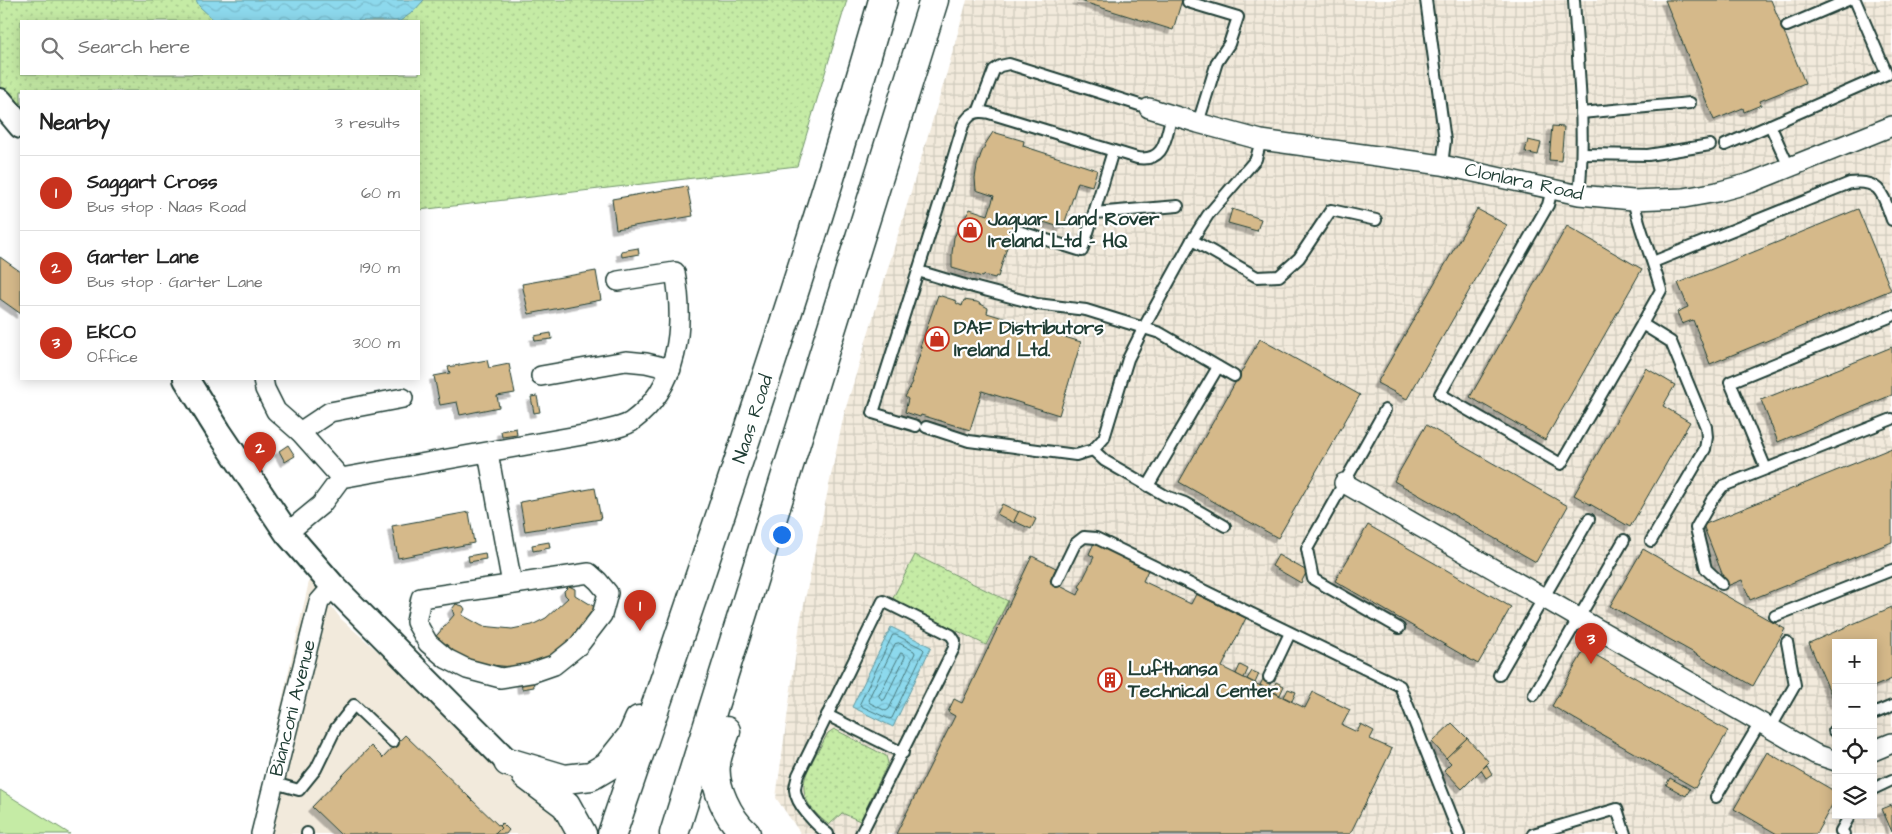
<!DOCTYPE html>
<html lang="en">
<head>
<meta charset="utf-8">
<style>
  :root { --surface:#fff; --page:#f6f6f6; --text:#222; --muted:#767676; --line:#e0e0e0; --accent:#c8321e }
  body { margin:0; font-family:"Architects Daughter",sans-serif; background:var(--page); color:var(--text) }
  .controls { position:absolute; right:15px; bottom:15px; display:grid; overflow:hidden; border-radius:0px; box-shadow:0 2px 12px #0003 }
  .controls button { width:45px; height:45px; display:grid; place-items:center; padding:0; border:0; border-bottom:1px solid var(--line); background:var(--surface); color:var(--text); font:25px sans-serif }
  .you { position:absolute; left:781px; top:534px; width:18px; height:18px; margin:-12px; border:4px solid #fff; border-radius:50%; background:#1a73e8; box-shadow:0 0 0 8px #1a73e833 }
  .badge { display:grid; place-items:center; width:32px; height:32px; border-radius:50%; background:var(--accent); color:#fff; font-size:16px; font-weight:700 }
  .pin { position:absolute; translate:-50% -41px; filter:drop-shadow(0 1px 2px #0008) }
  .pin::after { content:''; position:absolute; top:26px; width:18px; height:15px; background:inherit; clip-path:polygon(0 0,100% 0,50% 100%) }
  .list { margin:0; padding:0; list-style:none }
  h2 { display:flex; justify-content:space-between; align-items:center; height:65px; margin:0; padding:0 20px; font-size:21px }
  h2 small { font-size:16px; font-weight:400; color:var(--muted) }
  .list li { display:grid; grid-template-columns:32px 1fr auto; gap:15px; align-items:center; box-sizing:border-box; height:75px; padding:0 20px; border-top:1px solid var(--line) }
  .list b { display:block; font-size:19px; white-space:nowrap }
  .list p { margin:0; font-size:16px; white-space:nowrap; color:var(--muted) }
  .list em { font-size:16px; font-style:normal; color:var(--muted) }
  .icon { flex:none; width:28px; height:28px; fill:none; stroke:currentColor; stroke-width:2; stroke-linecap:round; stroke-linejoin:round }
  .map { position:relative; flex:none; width:1892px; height:834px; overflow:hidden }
  .search { position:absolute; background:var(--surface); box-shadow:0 2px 12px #0003; left:20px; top:20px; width:400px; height:55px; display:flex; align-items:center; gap:12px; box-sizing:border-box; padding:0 18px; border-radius:0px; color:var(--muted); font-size:19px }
  .panel { position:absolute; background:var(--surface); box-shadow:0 2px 12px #0003; left:20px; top:90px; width:400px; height:290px; border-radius:0px }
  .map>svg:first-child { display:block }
  .built { fill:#f2eadc }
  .industrial { fill:url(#industrial-grid); fill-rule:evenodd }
  .grass { fill:url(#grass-dots); stroke:#72946c; fill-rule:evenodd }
  .green { fill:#c5eba5; stroke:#72946c }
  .water { fill:url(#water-waves); stroke:#619ba3 }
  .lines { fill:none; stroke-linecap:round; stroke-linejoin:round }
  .shore { stroke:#4b7b7e; stroke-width:1 }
  .building { fill:#d5b98a; stroke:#1f3d34; filter:url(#shadow) }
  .service-casing { stroke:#1f3d34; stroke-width:14 }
  .minor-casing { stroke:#1f3d34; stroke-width:22 }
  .tertiary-casing { stroke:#1f3d34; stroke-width:28 }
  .trunk-casing { stroke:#1f3d34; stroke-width:31 }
  .service { stroke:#fff; stroke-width:10 }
  .minor { stroke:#fff; stroke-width:19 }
  .tertiary { stroke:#fff; stroke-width:24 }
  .trunk { stroke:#fff; stroke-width:28 }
  .labels { text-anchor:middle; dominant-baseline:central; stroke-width:4.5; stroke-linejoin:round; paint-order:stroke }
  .street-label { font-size:19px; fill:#1f3d34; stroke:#fff }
  .poi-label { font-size:19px; font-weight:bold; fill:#1f3d34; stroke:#fff; text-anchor:start }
</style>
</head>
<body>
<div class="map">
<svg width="1892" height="834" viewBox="0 0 1892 834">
  <defs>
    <pattern id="industrial-grid" width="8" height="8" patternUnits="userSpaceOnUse" patternTransform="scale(1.25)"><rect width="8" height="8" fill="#f2eadc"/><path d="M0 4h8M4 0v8" fill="none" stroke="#cfcabd"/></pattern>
    <pattern id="grass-dots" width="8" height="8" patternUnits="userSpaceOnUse" patternTransform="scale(1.25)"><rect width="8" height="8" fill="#c5eba5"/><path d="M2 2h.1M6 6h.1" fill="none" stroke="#a9ca8f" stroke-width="1.8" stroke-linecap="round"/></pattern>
    <pattern id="water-waves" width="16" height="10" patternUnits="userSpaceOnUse" patternTransform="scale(1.25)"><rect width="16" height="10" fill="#8dd9ed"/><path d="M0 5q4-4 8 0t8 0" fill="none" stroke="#79bbcc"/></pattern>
    <filter id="shadow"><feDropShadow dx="-4.5" dy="4.5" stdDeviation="0" flood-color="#0004"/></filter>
  </defs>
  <rect width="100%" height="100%" fill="#fff"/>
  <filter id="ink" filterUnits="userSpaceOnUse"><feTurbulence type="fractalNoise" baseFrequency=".02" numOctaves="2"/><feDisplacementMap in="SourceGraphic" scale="10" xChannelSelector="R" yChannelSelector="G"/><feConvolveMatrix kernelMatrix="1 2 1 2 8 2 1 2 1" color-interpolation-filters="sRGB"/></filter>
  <g filter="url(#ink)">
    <path class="built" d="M 310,577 L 341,619 L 582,831 L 582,834 L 252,834 Z"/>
    <path class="industrial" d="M 967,0 L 1892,0 L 1892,834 L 801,834 L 776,798 L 800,623 L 844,414 L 947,72 ZM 1836,643 L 1873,643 L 1873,815 L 1836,815 Z"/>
    <g class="grass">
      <path d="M 0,0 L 847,0 L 797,166 L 419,210 L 419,91 L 21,91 L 21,114 L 0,88 ZM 21,21 L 419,21 L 419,74 L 21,74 Z"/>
      <path d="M 915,555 L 1008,601 L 986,645 L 900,603 L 893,598 Z"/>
      <path d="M 834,729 L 886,756 L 888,763 L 860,821 L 842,813 L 829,825 C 786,791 807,773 828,733 Z"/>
    </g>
    <path class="green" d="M 0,790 L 70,834 L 0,834 Z"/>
    <g class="water">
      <path d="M 196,0 L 424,0 L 413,12 L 400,21 L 215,21 L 199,6 Z"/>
      <path d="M 891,627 L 931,647 L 893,727 L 852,707 Z"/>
    </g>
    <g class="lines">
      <g class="shore">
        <path d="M 893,635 L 896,635 L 922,648 L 924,650 L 892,718 L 889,719 L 861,706 L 860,704 Z"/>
        <path d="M 899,643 L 914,651 L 915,653 L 889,709 L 886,711 L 870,703 L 868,700 L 895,644 Z"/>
        <path d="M 901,653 L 905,655 L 905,657 L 885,699 L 882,701 L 879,696 Z"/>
      </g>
    </g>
    <g class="building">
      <path d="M 1077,0 L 1182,0 L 1173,30 Z"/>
      <path d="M 1665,0 L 1771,0 L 1805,83 L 1760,101 L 1761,105 L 1744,112 L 1743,108 L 1714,120 Z"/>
      <path d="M 1552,126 L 1564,127 L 1561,161 L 1549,160 Z"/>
      <path d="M 993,132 L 1024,141 L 1023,146 L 1097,170 L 1092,186 L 1078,182 L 1063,228 L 1017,214 L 998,277 L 996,276 L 995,278 L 983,275 L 982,277 L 952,268 L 952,253 L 954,237 L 970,209 L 988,215 L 994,196 L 976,190 L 975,178 L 977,166 L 981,154 L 986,143 Z"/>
      <path d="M 1528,140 L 1541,143 L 1538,155 L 1525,152 Z"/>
      <path d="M 687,186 L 693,216 L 616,229 L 612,199 Z"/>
      <path d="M 1232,209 L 1261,219 L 1257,231 L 1228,223 Z"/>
      <path d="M 1477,209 L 1507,225 L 1407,399 L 1377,383 Z"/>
      <path d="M 1858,209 L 1891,290 L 1710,364 L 1693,320 L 1682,324 L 1677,312 L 1688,307 L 1678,283 Z"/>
      <path d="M 1567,226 L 1642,269 L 1545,440 L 1470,397 Z"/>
      <path d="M 638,248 L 639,254 L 622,257 L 621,251 Z"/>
      <path d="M 0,257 L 21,272 L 21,314 L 0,299 Z"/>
      <path d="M 596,271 L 601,300 L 529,314 L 522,284 Z"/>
      <path d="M 938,295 L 957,301 L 956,303 L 962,306 L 964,300 L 977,302 L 988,308 L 987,313 L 1081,342 L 1059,415 L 982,391 L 970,430 L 921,415 L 920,417 L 905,412 L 908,399 L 905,397 L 913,382 L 911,381 L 922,348 L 920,347 Z"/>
      <path d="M 551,333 L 552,339 L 535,341 L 534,336 Z"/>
      <path d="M 1260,339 L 1360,395 L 1278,538 L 1179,482 Z"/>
      <path d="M 1892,347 L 1892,395 L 1778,442 L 1761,400 Z"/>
      <path d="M 487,360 L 489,368 L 509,364 L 515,393 L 497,396 L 499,407 L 460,415 L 457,402 L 440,405 L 434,376 L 450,373 L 448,367 Z"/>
      <path d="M 1646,368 L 1675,385 L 1663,406 L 1690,422 L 1630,527 L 1574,495 Z"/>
      <path d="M 537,396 L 540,412 L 534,413 L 531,397 Z"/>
      <path d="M 1426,425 L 1568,506 L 1536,562 L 1394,481 Z"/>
      <path d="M 516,428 L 517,435 L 502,437 L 501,431 Z"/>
      <path d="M 288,445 L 295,456 L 285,462 L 279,451 Z"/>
      <path d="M 1892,448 L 1892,542 L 1750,600 L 1742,580 L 1727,586 L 1703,525 Z"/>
      <path d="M 595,488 L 601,519 L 525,531 L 520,502 Z"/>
      <path d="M 1002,504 L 1019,512 L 1014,523 L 997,514 Z"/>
      <path d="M 1019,511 L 1036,519 L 1031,529 L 1014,521 Z"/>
      <path d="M 469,512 L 474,543 L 398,558 L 392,526 Z"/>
      <path d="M 1368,525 L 1511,607 L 1478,664 L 1335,581 Z"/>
      <path d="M 549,542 L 550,548 L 533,551 L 532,545 Z"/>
      <path d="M 1094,543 L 1148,570 L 1143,581 L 1191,604 L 1196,594 L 1246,618 L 1222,667 L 1305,708 L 1313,692 L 1350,710 L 1342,725 L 1357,732 L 1361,724 L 1374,731 L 1370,739 L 1392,749 L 1350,834 L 896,834 L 955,716 L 948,712 L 954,699 L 962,703 L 1032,556 L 1056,568 L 1050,581 L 1078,595 L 1081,588 L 1079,587 L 1094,557 L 1089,554 Z"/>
      <path d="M 1643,549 L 1785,629 L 1753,686 L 1610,606 Z"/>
      <path d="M 485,553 L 486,559 L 469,562 L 468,556 Z"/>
      <path d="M 1278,555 L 1307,571 L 1301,583 L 1272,566 Z"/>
      <path d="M 569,586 L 575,589 L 575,595 L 603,612 L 557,654 L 514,670 L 513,667 L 490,665 L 463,658 L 433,640 L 454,615 L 452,609 L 456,604 L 463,606 L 465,609 L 462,615 L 482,626 L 512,629 L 532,625 L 546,618 L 568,598 L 565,595 L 564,591 Z"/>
      <path d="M 1892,607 L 1892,679 L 1873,687 L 1873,643 L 1836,643 L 1835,704 L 1809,643 Z"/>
      <path d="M 1585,649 L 1728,731 L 1695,788 L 1552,706 Z"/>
      <path d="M 1240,665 L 1248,669 L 1244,678 L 1236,674 Z"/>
      <path d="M 1252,671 L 1259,674 L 1255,683 L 1247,679 Z"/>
      <path d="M 1264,677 L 1272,681 L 1267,689 L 1260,685 Z"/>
      <path d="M 533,678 L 534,687 L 522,689 L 521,680 Z"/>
      <path d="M 1276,682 L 1284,686 L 1280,695 L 1272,691 Z"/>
      <path d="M 1288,689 L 1296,692 L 1292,701 L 1284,697 Z"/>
      <path d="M 1452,723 L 1467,738 L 1446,758 L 1432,742 Z"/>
      <path d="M 405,735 L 501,828 L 495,834 L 340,834 L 312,807 L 371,746 L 383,758 Z"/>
      <path d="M 1467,738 L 1489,762 L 1462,789 L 1444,770 L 1451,763 L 1446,758 Z"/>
      <path d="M 1767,752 L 1836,792 L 1836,798 L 1816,834 L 1777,834 L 1734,809 Z"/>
      <path d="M 1487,765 L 1492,774 L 1486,778 L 1481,770 Z"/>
      <path d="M 1670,778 L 1690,789 L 1686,796 L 1666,785 Z"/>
      <path d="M 1892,805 L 1892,832 L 1882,809 Z"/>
      <path d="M 502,823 L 509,830 L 506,834 L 495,834 L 501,828 L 499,826 Z"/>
    </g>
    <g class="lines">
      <g class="service-casing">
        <g id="service">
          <path d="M 1426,0 L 1445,141 L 1442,165"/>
          <path d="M 1574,0 C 1578,65 1586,130 1579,195"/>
          <path d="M 1188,2 L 1238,17 L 1229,44 L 1217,62 L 1198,123"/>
          <path d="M 1787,26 L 1848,0"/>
          <path d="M 979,110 L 994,70 L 1000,66 L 1009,64 L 1149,108"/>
          <path d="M 1581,113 L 1690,103"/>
          <path d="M 1770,125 L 1789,167"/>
          <path d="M 1725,145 L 1887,74 L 1855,0"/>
          <path d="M 1582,154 L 1648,155 L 1710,145"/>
          <path d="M 1552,189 L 1548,205 L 1440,394 L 1561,464 L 1642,324"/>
          <path d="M 1633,200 C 1640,231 1653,260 1661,290 L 1642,324 L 1671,342 L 1706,427 L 1707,437 L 1705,449 L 1651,541"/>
          <path d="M 1094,213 L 1113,151"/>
          <path d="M 1018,231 L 1082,251 L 1094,213 L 1178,206"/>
          <path d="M 1192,240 L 1257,277 L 1279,276 L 1299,258 L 1331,210 L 1376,220"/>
          <path d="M 1653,262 L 1850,183 C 1881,179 1883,195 1892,220"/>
          <path d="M 918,271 L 968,286"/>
          <path d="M 973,287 L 1037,304 L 1086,310 L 1160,333 L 1234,376"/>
          <path d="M 1385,410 L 1307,549 L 1313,579 L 1399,628"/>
          <path d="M 916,426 L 873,413 L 943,192 L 963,125 C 970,113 976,110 989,113 L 1137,158 C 1166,162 1165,138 1172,115"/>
          <path d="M 926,427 L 969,441 L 1076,455 L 1093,450 L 1104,438 L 1128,359 L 1143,329 L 1192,240 L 1208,215 L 1256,159 L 1261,140"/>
          <path d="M 1093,450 L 1105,461 L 1166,496 L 1185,503 L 1225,526"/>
          <path d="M 1766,469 L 1730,382 L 1892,316"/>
          <path d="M 1148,486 L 1218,367"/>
          <path d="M 1057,581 L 1075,544 L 1084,537 L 1096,538 L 1400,686 L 1459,834"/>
          <path d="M 1722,584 L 1706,569 L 1696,528 L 1712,500 L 1723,486 L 1892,419"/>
          <path d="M 1775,616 L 1892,570"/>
          <path d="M 1499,675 L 1589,519"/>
          <path d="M 1269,677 L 1290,633"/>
          <path d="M 1534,695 L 1624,540"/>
          <path d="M 1873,714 L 1892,706"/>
          <path d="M 827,715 L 903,753"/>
          <path d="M 1771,727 L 1795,685 L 1787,642"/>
          <path d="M 1834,731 L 1836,730"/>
          <path d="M 274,783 L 299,790 L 316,769 L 336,728 L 354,705 L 393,742"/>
          <path d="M 1873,789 L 1892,780"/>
          <path d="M 1716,797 L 1761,721"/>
          <path d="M 307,833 L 307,834"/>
          <path d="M 828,834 C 817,826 796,805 795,790 C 795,785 797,780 798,775 L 883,601 L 951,635 L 955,641 L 954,648 L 861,834"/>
          <path d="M 1533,834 L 1617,809 L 1625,834"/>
          <path d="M 1844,834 L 1841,831 L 1850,815"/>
        </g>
      </g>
      <g class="minor-casing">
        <g id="minor">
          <path d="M 1149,108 L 1198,123 L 1261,140 L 1442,165 L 1579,195 L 1633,200 L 1684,198 L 1717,192 L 1750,183 L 1892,126"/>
          <path d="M 541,376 L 626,361 L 646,363 L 671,369"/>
          <path d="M 263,379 L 265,389 L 276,411 L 300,432 L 341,478"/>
          <path d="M 300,432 L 330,412 L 403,398"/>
          <path d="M 488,453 L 512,584"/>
          <path d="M 1344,483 L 1815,754 L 1836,761"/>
          <path d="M 287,533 L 321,505 L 341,478 L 594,433 C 605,430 622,428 631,422 C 679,387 685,326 675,272 L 618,281"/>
          <path d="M 589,573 L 598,581 L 608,593 L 602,615 L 579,645 L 554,665 L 531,673 L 501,678 L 467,669 L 447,659 L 428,643 L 416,622 L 421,598 Z"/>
          <path d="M 1873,751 L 1892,743"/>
          <path d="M 261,834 L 319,602 L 333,586"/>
        </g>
      </g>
      <g class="tertiary-casing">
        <g id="tertiary">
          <path d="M 0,101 L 21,126"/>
          <path d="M 186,379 L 219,432 L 287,533 L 333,586 L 508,762"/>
        </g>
      </g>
      <g class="trunk-casing">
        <g id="trunk">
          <path d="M 726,731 C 723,741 717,753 716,764 C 713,787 729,819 746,834"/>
          <path d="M 508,762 L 565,779 L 591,776 L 608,766 L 632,736 L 639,720"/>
          <path d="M 526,775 L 566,805 L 582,834"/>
          <path d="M 612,834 C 706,557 803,281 883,0"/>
          <path d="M 674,834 L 934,0"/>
        </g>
      </g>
      <use href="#service" class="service"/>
      <use href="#minor" class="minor"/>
      <use href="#tertiary" class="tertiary"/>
      <use href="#trunk" class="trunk"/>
    </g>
  </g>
  <defs>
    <g id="shop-ring" transform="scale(1.25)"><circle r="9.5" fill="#fff" stroke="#c8321e" stroke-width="1.5"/><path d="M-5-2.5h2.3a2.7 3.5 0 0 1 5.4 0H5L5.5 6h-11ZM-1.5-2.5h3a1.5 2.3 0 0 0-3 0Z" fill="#c8321e"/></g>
    <g id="building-ring" transform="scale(1.25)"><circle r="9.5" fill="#fff" stroke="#c8321e" stroke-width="1.5"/><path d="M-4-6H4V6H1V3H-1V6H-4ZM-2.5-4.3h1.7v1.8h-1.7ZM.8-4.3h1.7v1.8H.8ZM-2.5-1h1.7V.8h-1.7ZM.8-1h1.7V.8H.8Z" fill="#c8321e"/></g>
  </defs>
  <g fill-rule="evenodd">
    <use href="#shop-ring" x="970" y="230"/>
    <use href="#shop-ring" x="937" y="339"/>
    <use href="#building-ring" x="1110" y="680"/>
  </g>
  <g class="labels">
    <g class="street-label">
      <text transform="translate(1524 182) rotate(12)">Clonlara Road</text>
      <text transform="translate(753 419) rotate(-72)">Naas Road</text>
      <text transform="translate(293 708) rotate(-76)">Bianconi Avenue</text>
    </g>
    <g class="poi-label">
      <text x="988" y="219">Jaguar Land Rover<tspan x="988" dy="22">Ireland Ltd - HQ</tspan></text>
      <text x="954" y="328">DAF Distributors<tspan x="954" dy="22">Ireland Ltd.</tspan></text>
      <text x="1128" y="669">Lufthansa<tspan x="1128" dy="22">Technical Center</tspan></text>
    </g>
  </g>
</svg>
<div class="controls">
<button>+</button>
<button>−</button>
<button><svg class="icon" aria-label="locate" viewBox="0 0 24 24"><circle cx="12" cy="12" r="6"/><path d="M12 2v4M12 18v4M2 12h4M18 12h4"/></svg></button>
<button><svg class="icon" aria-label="layers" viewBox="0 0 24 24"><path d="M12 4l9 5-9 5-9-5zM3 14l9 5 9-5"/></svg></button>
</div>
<div class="you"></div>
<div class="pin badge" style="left:640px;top:631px">1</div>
<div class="pin badge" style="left:260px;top:473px">2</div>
<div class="pin badge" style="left:1591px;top:664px">3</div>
<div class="search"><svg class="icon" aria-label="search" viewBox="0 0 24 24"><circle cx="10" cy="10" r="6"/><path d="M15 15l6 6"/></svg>Search here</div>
<section class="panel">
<h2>Nearby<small>3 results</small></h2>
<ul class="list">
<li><span class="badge">1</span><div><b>Saggart Cross</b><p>Bus stop · Naas Road</p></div><em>60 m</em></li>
<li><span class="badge">2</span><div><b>Garter Lane</b><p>Bus stop · Garter Lane</p></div><em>190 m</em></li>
<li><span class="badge">3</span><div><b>EKCO</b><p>Office</p></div><em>300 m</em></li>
</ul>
</section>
</div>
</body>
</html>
